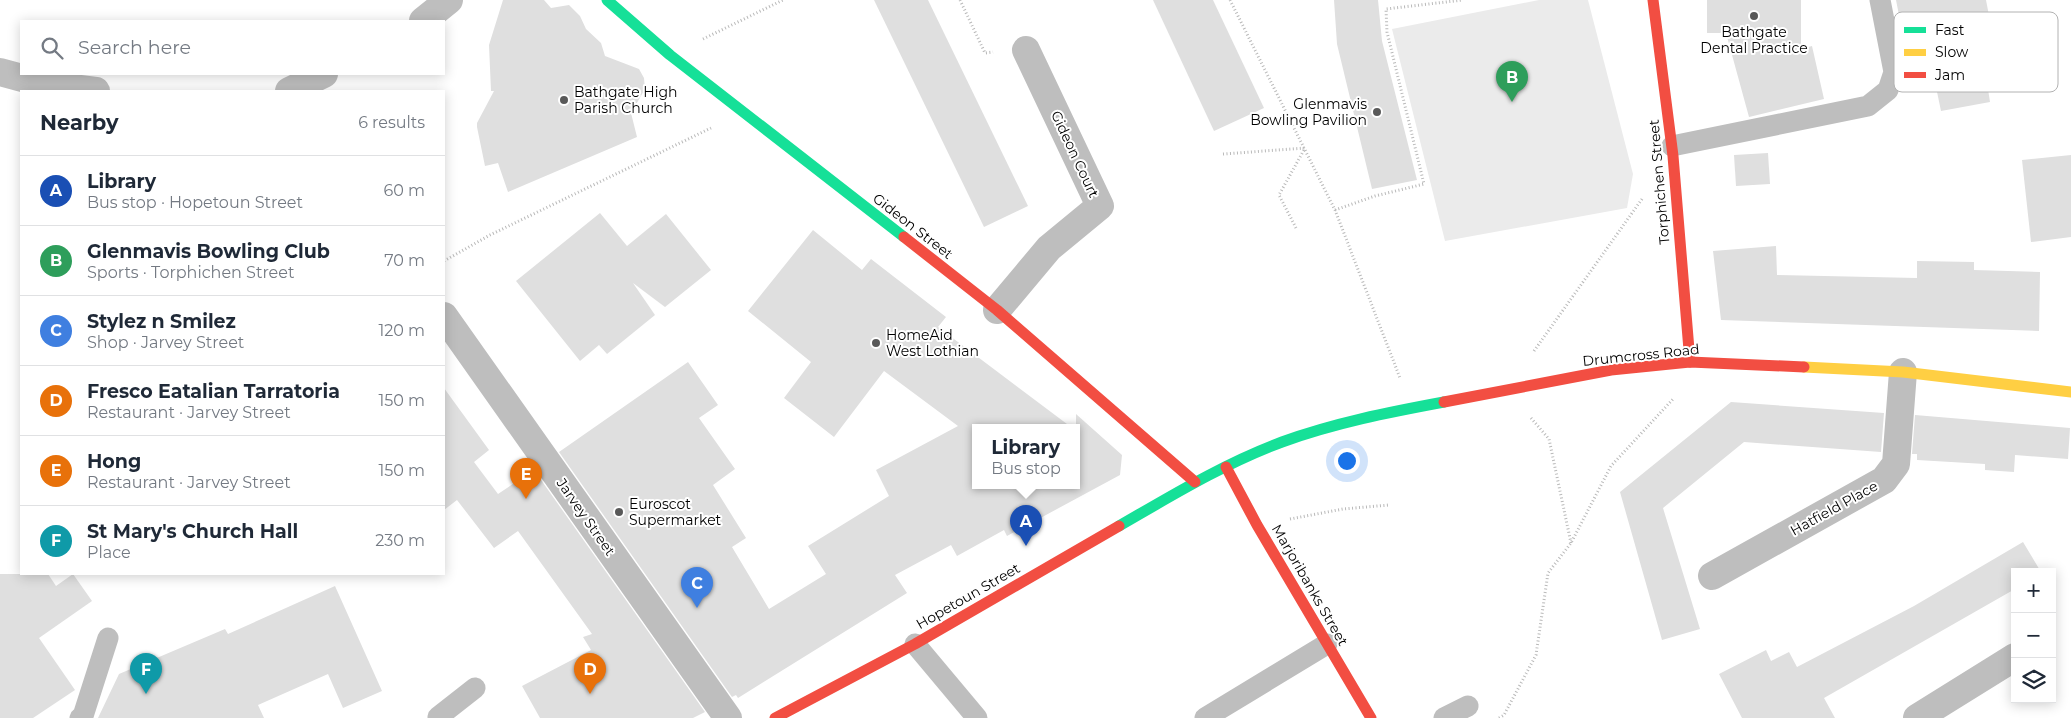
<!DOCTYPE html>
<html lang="en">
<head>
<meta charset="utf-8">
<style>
  :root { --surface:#fff; --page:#f2f2f3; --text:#1f2937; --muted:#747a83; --line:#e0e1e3; --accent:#b45309 }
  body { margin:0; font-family:Montserrat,sans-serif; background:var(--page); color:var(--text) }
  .controls { position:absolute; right:15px; bottom:15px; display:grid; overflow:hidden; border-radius:0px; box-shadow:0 2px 12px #0003 }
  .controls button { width:45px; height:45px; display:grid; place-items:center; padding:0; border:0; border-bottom:1px solid var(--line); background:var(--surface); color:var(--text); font:25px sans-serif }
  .you { position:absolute; left:1346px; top:460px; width:18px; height:18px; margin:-12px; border:4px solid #fff; border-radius:50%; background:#1a73e8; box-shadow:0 0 0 8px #1a73e833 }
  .badge { display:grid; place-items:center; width:32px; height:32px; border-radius:50%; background:var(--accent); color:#fff; font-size:16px; font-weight:700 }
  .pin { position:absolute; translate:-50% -41px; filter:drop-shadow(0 1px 2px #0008) }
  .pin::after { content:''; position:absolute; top:26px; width:18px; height:15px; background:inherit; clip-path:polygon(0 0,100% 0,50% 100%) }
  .popup { position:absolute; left:972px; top:424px; width:108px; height:65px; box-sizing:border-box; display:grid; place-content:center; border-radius:0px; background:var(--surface); filter:drop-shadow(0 1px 4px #0005); font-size:16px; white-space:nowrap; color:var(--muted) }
  .popup b { font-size:19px; color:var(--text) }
  .popup::after { content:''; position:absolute; left:50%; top:100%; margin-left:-10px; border:10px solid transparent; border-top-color:var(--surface) }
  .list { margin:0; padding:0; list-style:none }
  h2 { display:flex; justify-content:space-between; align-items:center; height:65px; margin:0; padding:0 20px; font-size:21px }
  h2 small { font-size:16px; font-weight:400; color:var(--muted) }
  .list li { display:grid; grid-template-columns:32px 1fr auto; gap:15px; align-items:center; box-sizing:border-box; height:70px; padding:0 20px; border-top:1px solid var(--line) }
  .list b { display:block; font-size:19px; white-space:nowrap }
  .list p { margin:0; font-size:16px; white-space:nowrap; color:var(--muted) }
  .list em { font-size:16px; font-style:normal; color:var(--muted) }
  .icon { flex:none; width:28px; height:28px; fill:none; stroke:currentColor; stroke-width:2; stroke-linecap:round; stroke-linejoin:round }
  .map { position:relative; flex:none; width:2071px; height:718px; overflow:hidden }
  .search { position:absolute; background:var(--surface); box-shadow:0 2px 12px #0003; left:20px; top:20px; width:425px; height:55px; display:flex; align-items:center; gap:12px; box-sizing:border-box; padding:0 18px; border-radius:0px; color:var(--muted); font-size:19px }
  .panel { position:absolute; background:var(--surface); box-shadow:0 2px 12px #0003; left:20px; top:90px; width:425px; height:485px; border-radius:0px }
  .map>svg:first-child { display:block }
  .green { fill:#ebebeb }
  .building { fill:#dfdfdf }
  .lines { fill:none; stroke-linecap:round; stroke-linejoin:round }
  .path { stroke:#b9b9b9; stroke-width:3; stroke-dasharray:1 2.5; stroke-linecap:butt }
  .lane { stroke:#bebebe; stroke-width:21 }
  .street { stroke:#bebebe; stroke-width:28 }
  .fast { stroke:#16e098; stroke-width:11 }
  .slow { stroke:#ffcf43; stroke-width:11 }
  .jam { stroke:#f24e42; stroke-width:11 }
  .poi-dot { fill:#595959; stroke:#fff; stroke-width:2 }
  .labels { text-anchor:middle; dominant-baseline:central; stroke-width:4; stroke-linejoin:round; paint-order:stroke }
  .poi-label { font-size:14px; fill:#000; stroke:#fff; text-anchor:start }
  .street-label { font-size:14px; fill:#000; stroke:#fff }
  .key { fill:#fff; stroke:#b2b2b2; stroke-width:1 }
  .key-label { font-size:14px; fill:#000 }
</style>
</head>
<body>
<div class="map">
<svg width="2071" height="718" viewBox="0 0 2071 718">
  <rect width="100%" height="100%" fill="#fff"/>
  <path class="green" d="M 1539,0 L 1588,0 L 1633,174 L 1627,208 L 1445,241 L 1392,29 Z"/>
  <g class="building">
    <path d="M 503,0 L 544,0 L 551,8 L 569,5 L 580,16 L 586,29 L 601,43 L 605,56 L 639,69 L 644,78 L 645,89 L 631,113 L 637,137 L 508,192 L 498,163 L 485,166 L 477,127 L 477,123 L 494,91 L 491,91 L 489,45 Z"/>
    <path d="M 874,0 L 928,0 L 1028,206 L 984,227 Z"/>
    <path d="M 1153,0 L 1213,0 L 1264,108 L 1214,131 Z"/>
    <path d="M 1334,0 L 1378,0 L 1382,41 L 1417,180 L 1372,189 L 1337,44 Z"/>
    <path d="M 1707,0 L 1801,0 L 1801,49 L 1812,46 L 1824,99 L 1749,117 L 1726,33 L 1707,33 Z"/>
    <path d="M 1896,0 L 1986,0 L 2000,73 L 1986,76 L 1990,102 L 1941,111 L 1936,87 L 1914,91 Z"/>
    <path d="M 1768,153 L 1770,184 L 1736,186 L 1734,155 Z"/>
    <path d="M 2071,155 L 2071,237 L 2031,242 L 2022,160 Z"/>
    <path d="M 600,213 L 627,246 L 666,214 L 711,270 L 665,307 L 633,283 L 655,315 L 607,354 L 599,345 L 580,361 L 516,281 Z"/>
    <path d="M 813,230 L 862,270 L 871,259 L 946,317 L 938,327 L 1071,427 L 976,427 L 976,485 L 1076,485 L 1076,414 L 1122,455 L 1120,475 L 1007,536 L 1004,530 L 957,556 L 951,545 L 895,575 L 907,593 L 738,698 L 736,695 L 732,697 L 559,452 L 688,362 L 718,405 L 699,418 L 735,469 L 713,485 L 746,538 L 732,547 L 769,609 L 826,574 L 808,546 L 889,496 L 876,470 L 958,426 L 884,371 L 834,437 L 784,398 L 811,362 L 748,311 Z"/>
    <path d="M 1776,246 L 1777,275 L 1917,278 L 1917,261 L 1974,262 L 1974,270 L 2040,272 L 2039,331 L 1721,320 L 1713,251 Z"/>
    <path d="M 444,388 L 489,450 L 474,462 L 498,494 L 534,470 L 705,712 L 693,718 L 540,718 L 522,686 L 591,650 L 583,637 L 592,634 L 518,531 L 494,548 L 457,500 L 444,510 Z"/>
    <path d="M 1731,402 L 1884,413 L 1881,452 L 1744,442 L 1663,508 L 1700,629 L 1662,640 L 1620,492 Z"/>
    <path d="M 1915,415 L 2070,428 L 2068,459 L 2015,455 L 2014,472 L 1985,470 L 1985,464 L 1917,460 L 1917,454 L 1912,454 Z"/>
    <path d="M 2023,542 L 2041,572 L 2015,572 L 2015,589 L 1824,698 L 1835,718 L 1742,718 L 1719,674 L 1766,650 L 1771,661 L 1789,652 L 1797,667 L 1914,606 Z"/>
    <path d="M 0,574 L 48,574 L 56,586 L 73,574 L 92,601 L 39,638 L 75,690 L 33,718 L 0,718 Z"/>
    <path d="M 335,586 L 382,691 L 343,708 L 328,674 L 258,705 L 264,718 L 98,718 L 119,674 L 225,629 L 228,634 Z"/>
  </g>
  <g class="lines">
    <g class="path">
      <path d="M 960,0 L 985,53 L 993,52"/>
      <path d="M 1230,0 L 1335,210 L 1400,378"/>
      <path d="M 703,39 L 783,0"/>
      <path d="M 1223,154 L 1305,148"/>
      <path d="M 1335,210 L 1375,196 L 1424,184 L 1387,32 L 1386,9 L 1463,0"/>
      <path d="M 1296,228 L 1279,195 L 1305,148"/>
      <path d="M 444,261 L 490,235 L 711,128"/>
      <path d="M 1534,351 L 1642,199"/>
      <path d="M 1531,418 L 1549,439 L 1571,543"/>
      <path d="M 1290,519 L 1343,509 L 1389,505"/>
      <path d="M 1499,718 L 1504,715 L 1536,655 L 1548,573 L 1571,543 L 1611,466 L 1674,398"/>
    </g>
    <g class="lane">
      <path d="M 1672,146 L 1868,106 L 1888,90 L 1894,72 L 1880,0"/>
      <path d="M 915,644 L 977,718"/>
      <path d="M 438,717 L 475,688"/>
      <path d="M 80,718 L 83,716 L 108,638"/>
      <path d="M 1205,718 L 1327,644"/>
      <path d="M 1444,718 L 1468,706"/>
    </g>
    <g class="street">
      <path d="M 423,21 L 449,0"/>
      <path d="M 0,72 L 48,85 L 96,91"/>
      <path d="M 289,91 L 324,74"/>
      <path d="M 997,310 L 1049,248 L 1100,206 L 1026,50"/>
      <path d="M 444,316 L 728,718"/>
      <path d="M 1712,576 L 1884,480 L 1896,464 L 1903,372"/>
      <path d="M 1917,718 L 2015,657"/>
    </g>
    <g class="fast">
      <path d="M 607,0 L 670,55 L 904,237"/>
      <path d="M 1119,526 C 1171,496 1225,463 1282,442 C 1334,423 1390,412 1444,402"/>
    </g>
    <path class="slow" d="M 1804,367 L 1903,372 L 2071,392"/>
    <g class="jam">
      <path d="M 1653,0 L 1673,156 L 1690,362"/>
      <path d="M 904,237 L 997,310 L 1195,482"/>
      <path d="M 1444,402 L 1611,370 L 1690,362 L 1804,367"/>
      <path d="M 1226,467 L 1257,525 L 1371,718"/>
      <path d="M 775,718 L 915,644 L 1119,526"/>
    </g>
  </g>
  <g class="poi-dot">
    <circle cx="1754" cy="16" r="5"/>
    <circle cx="564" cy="100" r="5"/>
    <circle cx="1377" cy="112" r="5"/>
    <circle cx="876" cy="343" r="5"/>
    <circle cx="619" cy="512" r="5"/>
  </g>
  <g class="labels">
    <g class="poi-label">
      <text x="1754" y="32" text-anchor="middle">Bathgate<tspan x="1754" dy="16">Dental Practice</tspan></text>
      <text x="574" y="92">Bathgate High<tspan x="574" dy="16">Parish Church</tspan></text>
      <text x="1367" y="104" text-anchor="end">Glenmavis<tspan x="1367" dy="16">Bowling Pavilion</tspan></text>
      <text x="886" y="335">HomeAid<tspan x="886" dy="16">West Lothian</tspan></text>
      <text x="629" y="504">Euroscot<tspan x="629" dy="16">Supermarket</tspan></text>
    </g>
    <g class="street-label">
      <text transform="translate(1075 154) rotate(65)">Gideon Court</text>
      <text transform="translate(1659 182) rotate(-95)">Torphichen Street</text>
      <text transform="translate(913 226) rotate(38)">Gideon Street</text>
      <text transform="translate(1641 355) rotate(-6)">Drumcross Road</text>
      <text transform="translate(1834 508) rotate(-29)">Hatfield Place</text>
      <text transform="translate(586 517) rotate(55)">Jarvey Street</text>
      <text transform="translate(1310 585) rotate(60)">Marjoribanks Street</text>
      <text transform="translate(968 596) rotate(-30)">Hopetoun Street</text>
    </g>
  </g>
  <rect x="1894" y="12" width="164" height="80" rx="8" class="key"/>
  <rect x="1904" y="27" width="22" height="6" fill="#16e098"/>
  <rect x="1904" y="49" width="22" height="7" fill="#ffcf43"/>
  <rect x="1904" y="72" width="22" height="6" fill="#f24e42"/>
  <g class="key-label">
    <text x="1935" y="35">Fast</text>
    <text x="1935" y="57">Slow</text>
    <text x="1935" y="80">Jam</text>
  </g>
</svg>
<div class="controls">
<button>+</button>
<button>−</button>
<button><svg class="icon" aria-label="layers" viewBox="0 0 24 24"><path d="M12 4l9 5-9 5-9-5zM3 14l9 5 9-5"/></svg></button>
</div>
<div class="you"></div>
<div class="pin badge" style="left:1026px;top:546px;background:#1a4fb4">A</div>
<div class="popup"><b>Library</b>Bus stop</div>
<div class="pin badge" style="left:1512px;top:102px;background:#2e9e5b">B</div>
<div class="pin badge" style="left:697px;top:608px;background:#3f7fe0">C</div>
<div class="pin badge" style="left:590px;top:694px;background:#e8710a">D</div>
<div class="pin badge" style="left:526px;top:499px;background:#e8710a">E</div>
<div class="pin badge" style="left:146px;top:694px;background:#0f9aa8">F</div>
<div class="search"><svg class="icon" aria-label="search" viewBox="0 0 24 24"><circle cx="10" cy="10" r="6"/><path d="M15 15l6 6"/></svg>Search here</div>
<section class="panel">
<h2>Nearby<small>6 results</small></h2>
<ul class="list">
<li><span class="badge" style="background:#1a4fb4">A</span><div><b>Library</b><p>Bus stop · Hopetoun Street</p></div><em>60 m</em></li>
<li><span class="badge" style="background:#2e9e5b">B</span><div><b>Glenmavis Bowling Club</b><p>Sports · Torphichen Street</p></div><em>70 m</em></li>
<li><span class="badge" style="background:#3f7fe0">C</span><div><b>Stylez n Smilez</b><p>Shop · Jarvey Street</p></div><em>120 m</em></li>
<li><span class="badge" style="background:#e8710a">D</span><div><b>Fresco Eatalian Tarratoria</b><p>Restaurant · Jarvey Street</p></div><em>150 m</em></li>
<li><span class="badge" style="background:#e8710a">E</span><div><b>Hong</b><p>Restaurant · Jarvey Street</p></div><em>150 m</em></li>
<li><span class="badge" style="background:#0f9aa8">F</span><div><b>St Mary's Church Hall</b><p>Place</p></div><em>230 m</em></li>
</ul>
</section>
</div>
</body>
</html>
